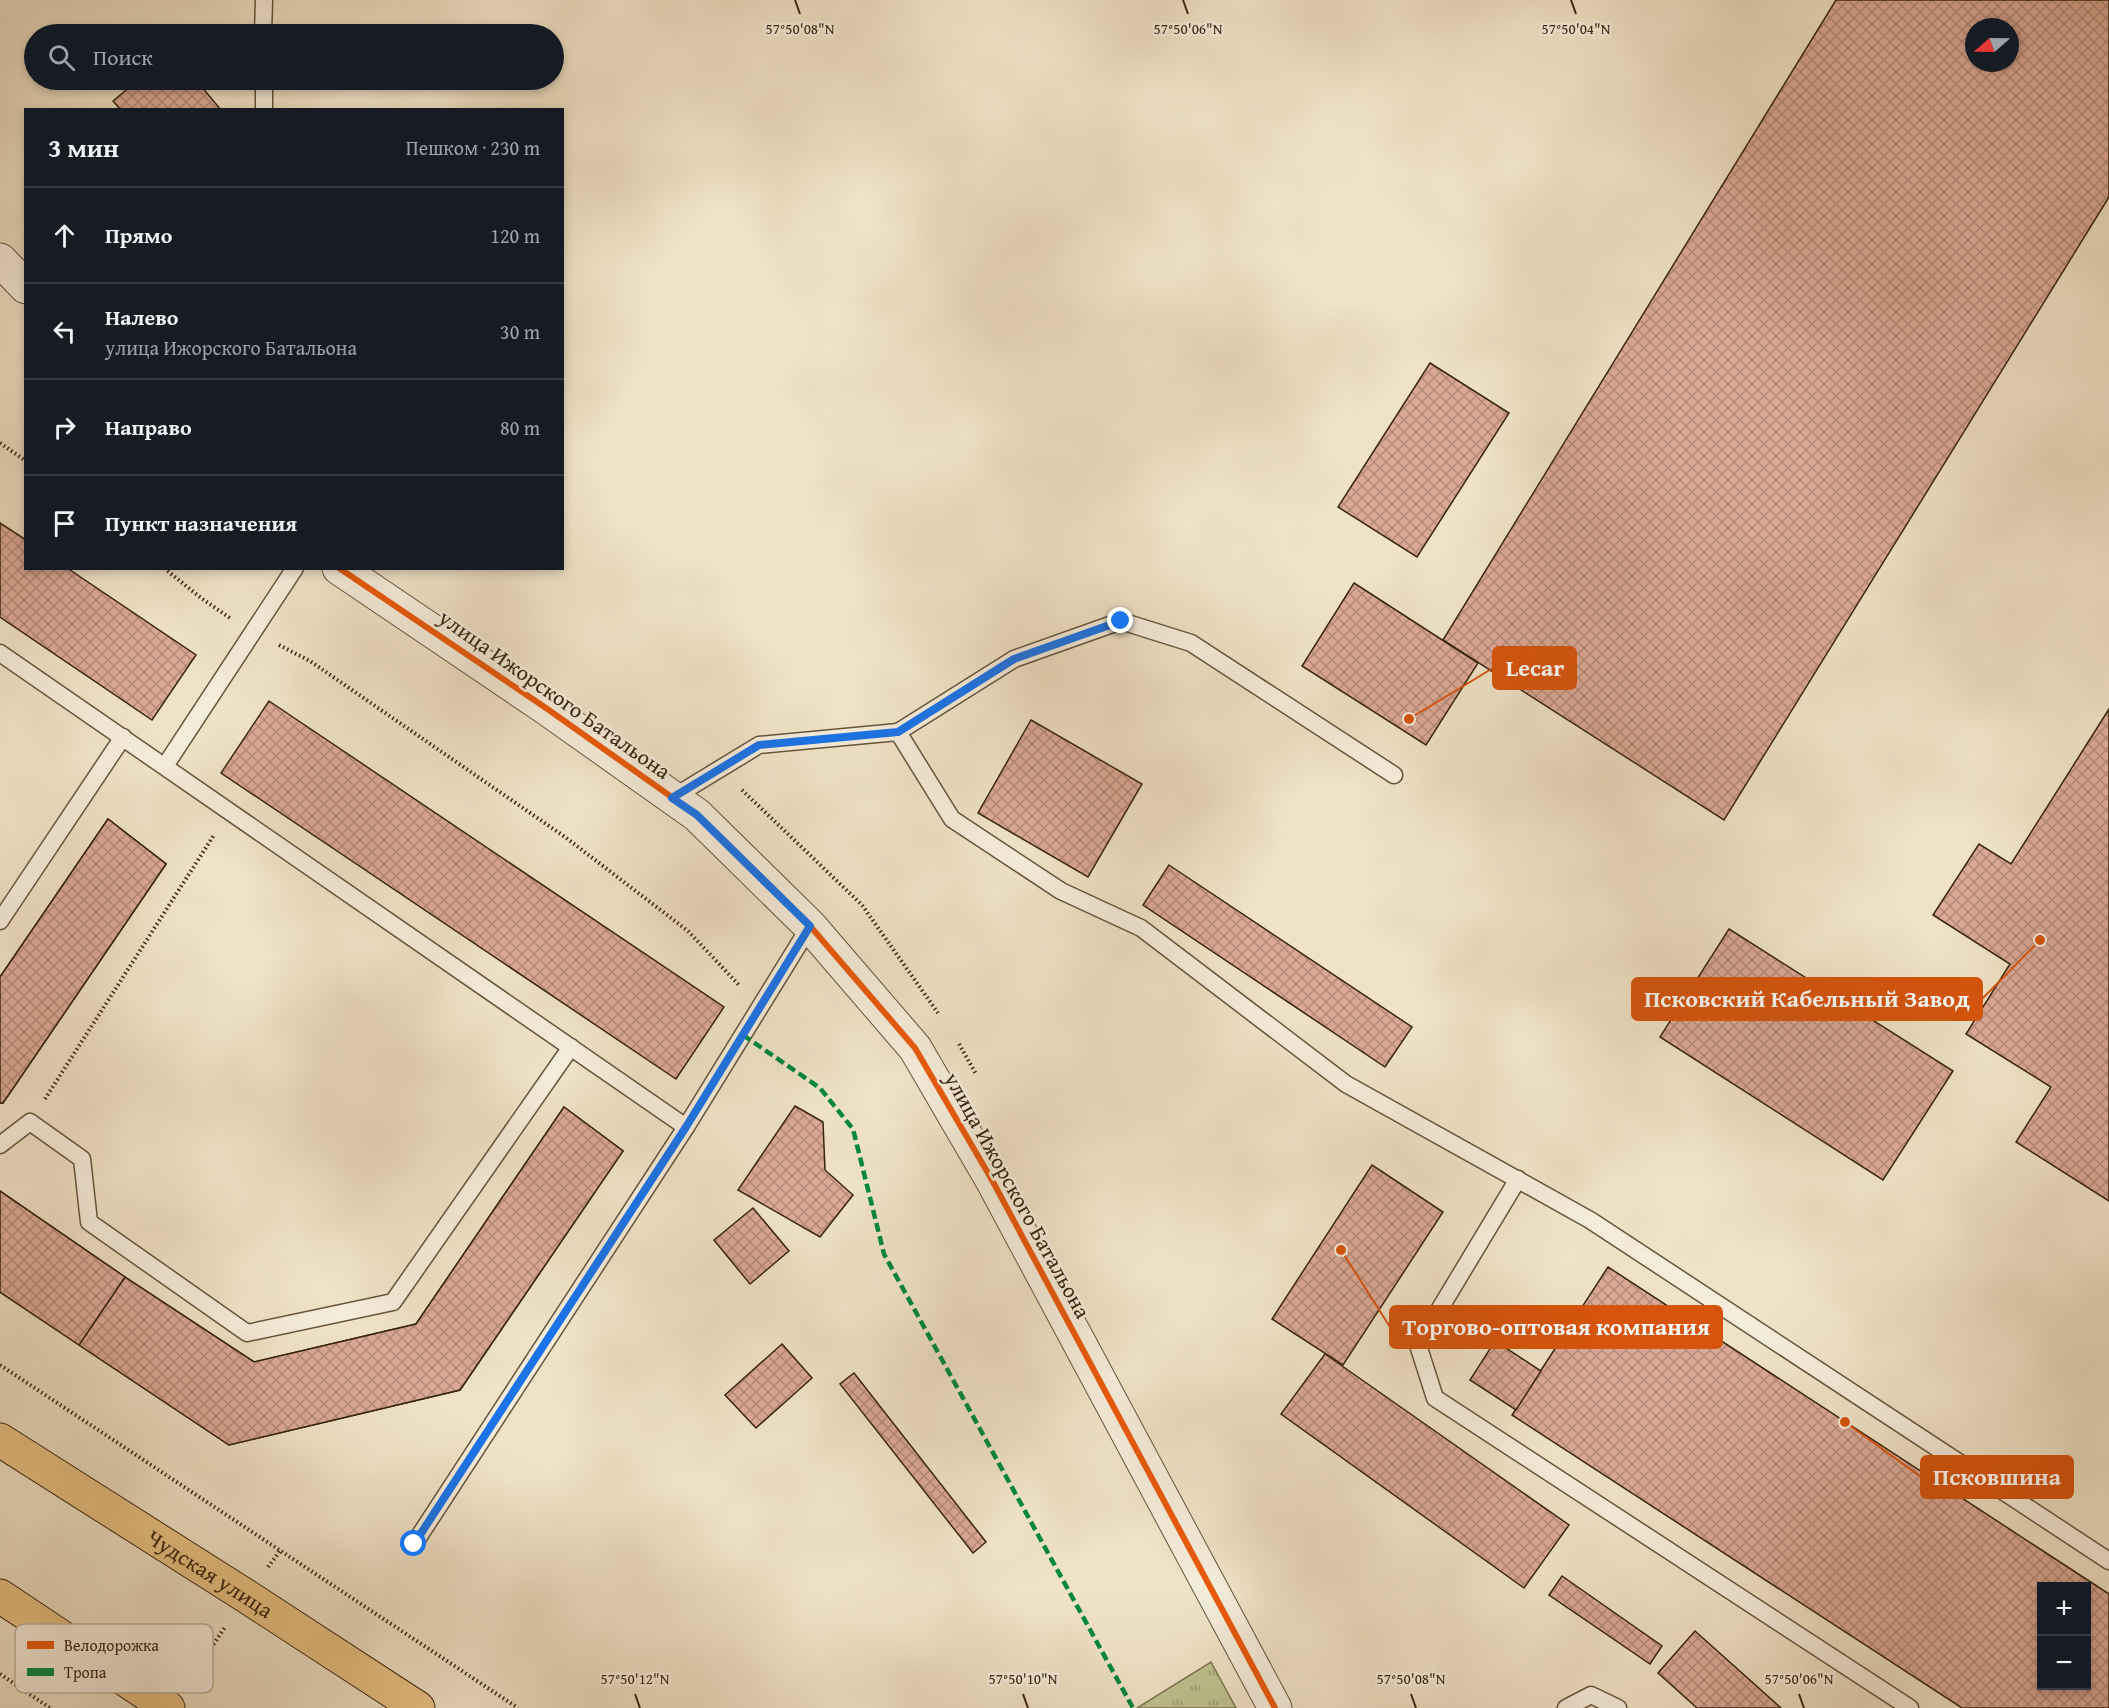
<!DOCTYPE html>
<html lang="ru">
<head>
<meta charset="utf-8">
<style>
  :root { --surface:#171b24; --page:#20242c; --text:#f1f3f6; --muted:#9ea1a6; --line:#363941 }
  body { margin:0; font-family:"Gentium Book Plus",serif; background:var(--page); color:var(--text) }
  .controls { position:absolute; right:18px; bottom:18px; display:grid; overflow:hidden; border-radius:0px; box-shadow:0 3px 9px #0003 }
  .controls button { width:54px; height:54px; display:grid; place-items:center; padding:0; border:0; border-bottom:2px solid var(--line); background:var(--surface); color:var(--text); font:30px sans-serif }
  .compass { position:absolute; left:1965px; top:18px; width:54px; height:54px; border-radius:50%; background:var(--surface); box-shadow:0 3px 9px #0003; rotate:250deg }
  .stop { position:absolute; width:18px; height:18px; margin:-14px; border:4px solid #1a73e8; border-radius:50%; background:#fff }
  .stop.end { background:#1a73e8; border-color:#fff; box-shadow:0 2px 6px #0008 }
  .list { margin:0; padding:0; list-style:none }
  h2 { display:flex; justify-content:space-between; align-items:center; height:78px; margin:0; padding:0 24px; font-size:26px }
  h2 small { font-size:20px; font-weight:400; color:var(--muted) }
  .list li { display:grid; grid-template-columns:39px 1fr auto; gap:18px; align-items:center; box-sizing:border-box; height:96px; padding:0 24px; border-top:2px solid var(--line) }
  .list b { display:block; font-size:22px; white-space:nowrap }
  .list p { margin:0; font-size:20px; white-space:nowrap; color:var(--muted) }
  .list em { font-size:20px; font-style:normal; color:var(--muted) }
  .icon { flex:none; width:33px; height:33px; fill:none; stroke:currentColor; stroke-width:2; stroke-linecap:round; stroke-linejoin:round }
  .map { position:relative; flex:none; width:2109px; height:1708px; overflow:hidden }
  .search { position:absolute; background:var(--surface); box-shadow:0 3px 9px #0003; left:24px; top:24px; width:540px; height:66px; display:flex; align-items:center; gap:15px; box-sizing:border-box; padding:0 21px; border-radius:33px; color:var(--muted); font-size:22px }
  .panel { position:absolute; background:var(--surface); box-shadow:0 3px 9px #0003; left:24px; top:108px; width:540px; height:462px; border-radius:0px }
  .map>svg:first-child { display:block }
  .grass { fill:url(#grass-tufts); stroke:#7c7450; stroke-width:1.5 }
  .building { fill:url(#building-cross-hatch); stroke:#38250e; stroke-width:1.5; fill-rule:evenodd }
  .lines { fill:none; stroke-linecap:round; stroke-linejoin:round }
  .lane-casing { stroke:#66543c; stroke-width:19 }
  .street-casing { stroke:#66543c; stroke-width:35 }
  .highway-casing { stroke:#38250e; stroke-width:35 }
  .path { stroke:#38250e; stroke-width:4; stroke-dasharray:1.5 3; stroke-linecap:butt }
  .lane { stroke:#f5ecda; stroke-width:16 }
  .street { stroke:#f5ecda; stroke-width:33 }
  .highway { stroke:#e8c183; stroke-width:33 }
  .quiet { stroke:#00873e; stroke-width:4.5; stroke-dasharray:9 4.5; stroke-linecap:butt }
  .cycleway-casing { stroke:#f5ecda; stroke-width:10 }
  .cycleway { stroke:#e8590c; stroke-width:6 }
  .route { stroke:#1a73e8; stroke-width:8 }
  .ticks { fill:none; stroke:#38250e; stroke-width:2 }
  .labels { text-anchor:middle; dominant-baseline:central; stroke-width:5; stroke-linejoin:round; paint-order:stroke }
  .street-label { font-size:22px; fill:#38250e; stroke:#f5ecda }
  .key { fill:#f5ecda; stroke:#bcb09d; stroke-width:1.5 }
  .key-label { font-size:16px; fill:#38250e }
  .ticks-label { font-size:15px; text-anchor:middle; fill:#38250e; stroke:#f5ecda; stroke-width:5; stroke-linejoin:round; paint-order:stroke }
  .leader { fill:none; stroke:#d6540c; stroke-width:2 }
  .callout-dot { fill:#d6540c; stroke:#f5ecda; stroke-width:2 }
  .callout { fill:#d6540c; stroke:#d6540c; stroke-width:2 }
  .callout-label { font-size:24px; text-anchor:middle; font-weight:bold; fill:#fff }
</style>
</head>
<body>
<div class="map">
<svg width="2109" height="1708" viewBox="0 0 2109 1708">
  <defs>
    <pattern id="grass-tufts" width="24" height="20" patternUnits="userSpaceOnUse" patternTransform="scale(1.5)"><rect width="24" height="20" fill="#bfc291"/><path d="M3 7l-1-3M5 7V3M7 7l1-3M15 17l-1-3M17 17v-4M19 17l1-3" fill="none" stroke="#9c9d75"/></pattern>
    <pattern id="building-cross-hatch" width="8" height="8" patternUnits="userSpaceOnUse" patternTransform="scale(1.5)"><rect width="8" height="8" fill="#dba895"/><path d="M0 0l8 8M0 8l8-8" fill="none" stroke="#b38978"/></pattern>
  </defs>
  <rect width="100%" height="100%" fill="#efe2c6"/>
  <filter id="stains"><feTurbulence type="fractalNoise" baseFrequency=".00333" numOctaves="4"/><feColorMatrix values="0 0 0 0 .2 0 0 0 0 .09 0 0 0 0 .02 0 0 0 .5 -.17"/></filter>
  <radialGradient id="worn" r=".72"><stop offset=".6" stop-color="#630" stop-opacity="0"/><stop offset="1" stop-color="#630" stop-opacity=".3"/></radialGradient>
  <path class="grass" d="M 1211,1662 L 1236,1708 L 1137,1708 Z"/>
  <g class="building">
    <path d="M 1836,0 L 2109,0 L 2109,197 L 1724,820 L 1443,640 ZM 1974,27 L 2010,27 L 2010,63 L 1974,63 Z"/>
    <path d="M 138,80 L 196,80 L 221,110 L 121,110 L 113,101 Z"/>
    <path d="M 1430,363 L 1509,413 L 1417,557 L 1338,507 Z"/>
    <path d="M 0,523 L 26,540 L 26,568 L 67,568 L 196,655 L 152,720 L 0,617 Z"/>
    <path d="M 1354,583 L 1478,663 L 1426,745 L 1302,666 Z"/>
    <path d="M 269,701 L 724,1007 L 676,1079 L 221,773 Z"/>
    <path d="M 2109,709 L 2109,1201 L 2016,1142 L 2051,1087 L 1966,1034 L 2010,964 L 1933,915 L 1979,844 L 2011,864 Z"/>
    <path d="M 1031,720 L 1142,784 L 1088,877 L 978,813 Z"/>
    <path d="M 108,819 L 166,864 L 3,1103 L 0,1103 L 0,977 Z"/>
    <path d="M 108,819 L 166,864 L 3,1103 L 0,1103 L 0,977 Z"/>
    <path d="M 108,819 L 166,864 L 3,1103 L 0,1103 L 0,977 Z"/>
    <path d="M 1169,865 L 1412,1027 L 1385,1067 L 1143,905 Z"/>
    <path d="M 1729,929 L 1953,1071 L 1883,1180 L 1660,1037 Z"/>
    <path d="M 795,1106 L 823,1122 L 825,1170 L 853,1195 L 820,1237 L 738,1190 Z"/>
    <path d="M 564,1107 L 623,1151 L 460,1390 L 229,1445 L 0,1292 L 0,1191 L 125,1277 L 254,1362 L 416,1324 Z"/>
    <path d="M 564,1107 L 623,1151 L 460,1390 L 229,1445 L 79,1345 L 125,1277 L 254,1362 L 416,1324 Z"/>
    <path d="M 1372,1165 L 1443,1212 L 1343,1365 L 1272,1319 Z"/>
    <path d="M 0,1191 L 125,1277 L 79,1345 L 0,1292 Z"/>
    <path d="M 753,1208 L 789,1251 L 750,1284 L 714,1240 Z"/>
    <path d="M 1608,1267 L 2109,1594 L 2109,1708 L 1962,1708 L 1512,1415 ZM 2042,1586 L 2086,1586 L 2086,1686 L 2042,1686 Z"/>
    <path d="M 1495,1341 L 1541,1371 L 1516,1410 L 1470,1380 Z"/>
    <path d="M 782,1344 L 812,1378 L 756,1428 L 725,1395 Z"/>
    <path d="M 1325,1354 L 1569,1525 L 1524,1588 L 1281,1414 Z"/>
    <path d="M 854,1373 L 986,1542 L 973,1553 L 840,1384 Z"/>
    <path d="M 1562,1576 L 1662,1646 L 1650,1664 L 1549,1595 Z"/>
    <path d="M 1695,1631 L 1781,1708 L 1697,1708 L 1658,1673 Z"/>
  </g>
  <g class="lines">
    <g class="lane-casing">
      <g id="lane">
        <path d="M 263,34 L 264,0"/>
        <path d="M 264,80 L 264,110"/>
        <path d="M 0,653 L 686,1127"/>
        <path d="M 898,732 L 952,819 L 1061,891 L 1141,928 L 1346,1084 L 1590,1220 L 2109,1561"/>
        <path d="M 165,766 L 295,568"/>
        <path d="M 672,798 L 759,745 L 898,732 L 1014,659 L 1121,621 L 1191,643 L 1394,775"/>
        <path d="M 0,921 L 123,737"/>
        <path d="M 0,1145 L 30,1122 L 82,1159 L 89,1222 L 247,1333 L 393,1302 L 571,1047"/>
        <path d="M 1518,1179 L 1418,1345 L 1435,1398 L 1910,1708"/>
        <path d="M 414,1544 L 686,1127 L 810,926"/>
        <path d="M 1566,1708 L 1591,1695 L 1618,1708"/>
      </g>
    </g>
    <g class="street-casing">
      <g id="street">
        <path d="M 0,260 L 26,287"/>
        <path d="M 339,568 L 546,708 L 697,815 L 810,926 L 915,1048 L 992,1180 L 1275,1708"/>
      </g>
    </g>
    <g class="highway-casing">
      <g id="highway">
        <path id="s1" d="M 0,1440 L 246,1596 L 418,1708"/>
        <path d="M 0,1596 L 168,1708"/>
      </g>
    </g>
    <g class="path">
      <path d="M 0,443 L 26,461"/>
      <path d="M 164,568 L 201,598 L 230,618"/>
      <path d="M 279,645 L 310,661 L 565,837 L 688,931 L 739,985"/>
      <path d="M 742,790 L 862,905 L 938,1013"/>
      <path d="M 959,1044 L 976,1074"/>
      <path d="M 45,1099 L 214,835"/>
      <path d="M 0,1365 L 518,1708"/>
      <path d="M 268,1567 L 280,1551"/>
      <path d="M 0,1674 L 50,1708"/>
      <path d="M 191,1678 L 225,1627"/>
    </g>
    <use href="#lane" class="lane"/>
    <use href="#street" class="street"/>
    <use href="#highway" class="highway"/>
    <path class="quiet" d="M 743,1035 L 820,1088 L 853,1129 L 884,1254 L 1133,1708"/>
    <g class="cycleway-casing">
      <path id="cycleway" d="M 339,568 L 546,708 L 697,815 L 810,926 L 915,1048 L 992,1180 L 1275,1708"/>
    </g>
    <use href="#cycleway" class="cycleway"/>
  </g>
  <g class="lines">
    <path class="route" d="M 414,1544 L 686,1127 L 810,926 L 697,815 L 672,798 L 759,745 L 898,732 L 1014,659 L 1121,621"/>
  </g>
  <path class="ticks" d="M 795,0 L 800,14M 1183,0 L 1188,14M 1571,0 L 1576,14M 635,1694 L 640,1708M 1023,1694 L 1028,1708M 1411,1694 L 1416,1708M 1799,1694 L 1804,1708"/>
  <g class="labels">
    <g class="street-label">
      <text transform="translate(555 694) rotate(35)">улица Ижорского Батальона</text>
      <text transform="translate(1018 1195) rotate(61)">улица Ижорского Батальона</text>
      <text stroke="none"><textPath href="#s1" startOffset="249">Чудская улица</textPath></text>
    </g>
  </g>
  <rect x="15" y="1624" width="198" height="69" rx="9" class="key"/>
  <rect x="27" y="1641" width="27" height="8" fill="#e8590c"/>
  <rect x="27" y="1668" width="27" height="8" fill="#00873e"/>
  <g class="key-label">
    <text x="64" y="1651">Велодорожка</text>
    <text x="64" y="1678">Тропа</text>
  </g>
  <g class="ticks-label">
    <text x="800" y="34">57°50'08"N</text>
    <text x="1188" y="34">57°50'06"N</text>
    <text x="1576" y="34">57°50'04"N</text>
    <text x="635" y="1684">57°50'12"N</text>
    <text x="1023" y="1684">57°50'10"N</text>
    <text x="1411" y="1684">57°50'08"N</text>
    <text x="1799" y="1684">57°50'06"N</text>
  </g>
  <path class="leader" d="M1409 719L1493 668M2040 940L1982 999M1341 1250L1390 1327M1845 1422L1921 1477"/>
  <g class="callout-dot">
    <circle cx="1409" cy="719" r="6"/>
    <circle cx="2040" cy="940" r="6"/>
    <circle cx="1341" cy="1250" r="6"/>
    <circle cx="1845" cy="1422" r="6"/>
  </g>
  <g class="callout">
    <rect x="1493" y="647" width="83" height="42" rx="6"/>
    <rect x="1632" y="978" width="350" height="42" rx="6"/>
    <rect x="1390" y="1306" width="332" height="42" rx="6"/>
    <rect x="1921" y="1456" width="152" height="42" rx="6"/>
  </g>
  <g class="callout-label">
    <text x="1535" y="676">Lecar</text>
    <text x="1807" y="1007">Псковский Кабельный Завод</text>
    <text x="1556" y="1335">Торгово-оптовая компания</text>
    <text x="1997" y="1485">Псковшина</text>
  </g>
  <rect width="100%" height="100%" filter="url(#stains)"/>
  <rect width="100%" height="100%" fill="url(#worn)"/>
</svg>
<div class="controls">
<button>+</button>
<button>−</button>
</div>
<svg class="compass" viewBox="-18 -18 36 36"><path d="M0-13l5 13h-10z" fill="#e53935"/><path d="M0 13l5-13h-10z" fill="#9ea1a6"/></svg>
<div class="stop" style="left:414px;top:1544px"></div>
<div class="stop end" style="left:1121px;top:621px"></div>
<div class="search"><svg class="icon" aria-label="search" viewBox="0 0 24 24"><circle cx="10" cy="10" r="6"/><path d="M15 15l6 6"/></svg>Поиск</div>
<section class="panel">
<h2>3 мин<small>Пешком · 230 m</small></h2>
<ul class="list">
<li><svg class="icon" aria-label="ahead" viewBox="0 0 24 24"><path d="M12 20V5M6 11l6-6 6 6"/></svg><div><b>Прямо</b></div><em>120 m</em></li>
<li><svg class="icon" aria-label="left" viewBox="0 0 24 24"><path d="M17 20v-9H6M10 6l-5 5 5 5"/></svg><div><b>Налево</b><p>улица Ижорского Батальона</p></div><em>30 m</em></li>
<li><svg class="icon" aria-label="right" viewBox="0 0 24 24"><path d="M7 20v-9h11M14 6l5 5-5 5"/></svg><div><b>Направо</b></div><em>80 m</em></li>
<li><svg class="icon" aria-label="arrive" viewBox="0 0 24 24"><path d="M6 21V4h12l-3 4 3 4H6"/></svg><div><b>Пункт назначения</b></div></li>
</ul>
</section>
</div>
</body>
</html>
